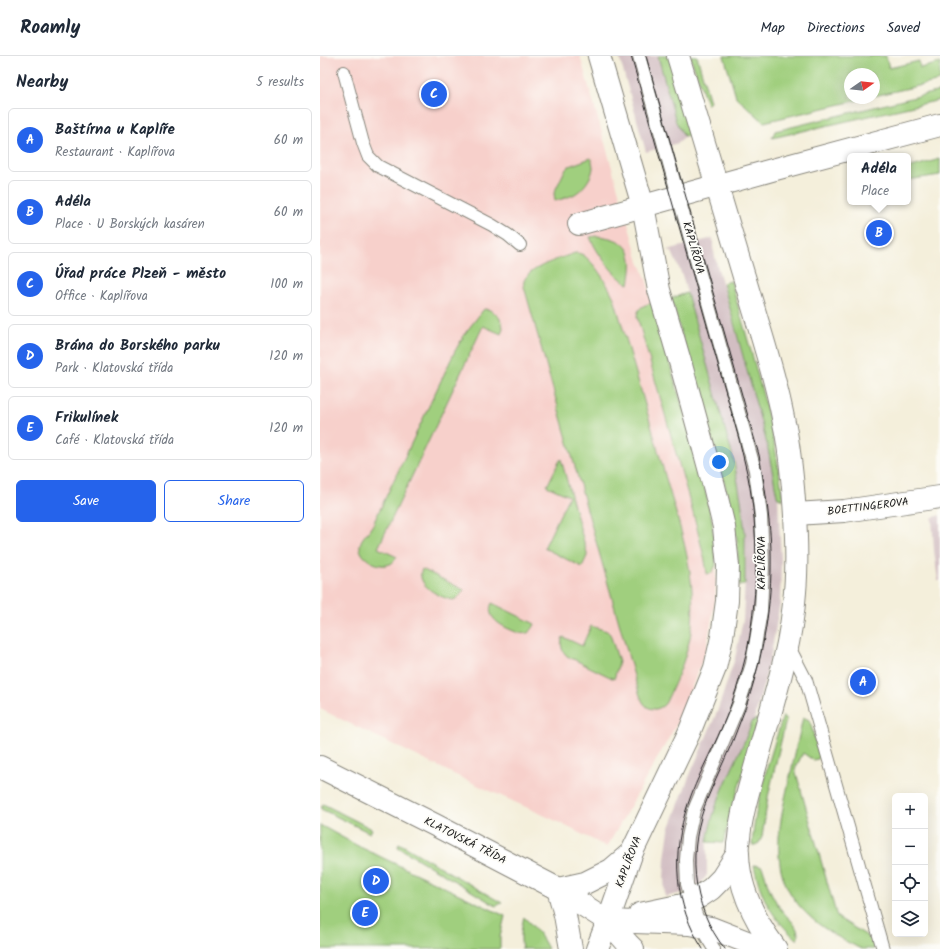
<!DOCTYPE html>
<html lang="en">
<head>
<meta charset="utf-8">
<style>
  :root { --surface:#fff; --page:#f6f6f7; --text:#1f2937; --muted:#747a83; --line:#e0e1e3; --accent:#2563eb }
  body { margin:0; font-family:Kalam,sans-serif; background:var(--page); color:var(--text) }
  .controls { position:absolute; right:12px; bottom:12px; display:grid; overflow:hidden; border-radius:6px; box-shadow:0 4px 16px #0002 }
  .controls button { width:36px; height:36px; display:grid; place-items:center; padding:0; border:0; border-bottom:1px solid var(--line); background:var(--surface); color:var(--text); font:20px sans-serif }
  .compass { position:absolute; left:524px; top:12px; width:36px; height:36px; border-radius:50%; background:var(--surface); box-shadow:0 4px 16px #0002; rotate:76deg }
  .you { position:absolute; left:399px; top:406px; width:14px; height:14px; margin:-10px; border:3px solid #fff; border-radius:50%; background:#1a73e8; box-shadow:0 0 0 6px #1a73e833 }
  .badge { display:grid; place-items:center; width:26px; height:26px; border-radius:50%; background:var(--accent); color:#fff; font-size:13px; font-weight:700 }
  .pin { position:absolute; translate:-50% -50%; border:2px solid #fff; box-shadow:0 1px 4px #0006 }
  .popup { position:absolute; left:527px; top:97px; width:64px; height:52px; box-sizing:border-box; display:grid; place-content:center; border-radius:6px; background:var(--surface); filter:drop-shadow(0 1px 3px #0005); font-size:13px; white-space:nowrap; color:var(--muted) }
  .popup b { font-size:15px; color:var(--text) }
  .popup::after { content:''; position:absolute; left:50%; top:100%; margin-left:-8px; border:8px solid transparent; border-top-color:var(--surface) }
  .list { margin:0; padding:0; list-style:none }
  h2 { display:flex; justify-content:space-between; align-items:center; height:52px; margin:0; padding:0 16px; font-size:17px }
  h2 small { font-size:13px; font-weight:400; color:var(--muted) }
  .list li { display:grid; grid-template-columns:26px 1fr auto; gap:12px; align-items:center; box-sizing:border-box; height:64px; margin:0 8px 8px; padding:0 8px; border:1px solid var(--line); border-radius:6px }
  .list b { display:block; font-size:15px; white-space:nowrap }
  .list p { margin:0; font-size:13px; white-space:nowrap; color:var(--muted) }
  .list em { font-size:13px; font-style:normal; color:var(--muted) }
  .actions { display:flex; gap:8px; padding:12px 16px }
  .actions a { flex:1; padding:9px 0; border:1px solid var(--accent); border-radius:6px; text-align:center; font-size:14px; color:var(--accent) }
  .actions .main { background:var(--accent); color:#fff }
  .icon { flex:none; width:22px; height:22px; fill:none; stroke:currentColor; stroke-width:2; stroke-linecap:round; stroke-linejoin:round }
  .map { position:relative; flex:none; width:620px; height:893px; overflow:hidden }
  header { display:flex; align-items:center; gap:24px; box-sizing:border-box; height:56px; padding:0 20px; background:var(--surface); border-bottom:1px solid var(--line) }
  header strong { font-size:19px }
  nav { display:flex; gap:22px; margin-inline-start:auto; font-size:14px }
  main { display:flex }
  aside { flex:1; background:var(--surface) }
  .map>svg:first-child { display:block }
  .built { fill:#f7d0cb }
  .industrial { fill:#d2bec2 }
  .green { fill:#a0cf7e; stroke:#5e764d }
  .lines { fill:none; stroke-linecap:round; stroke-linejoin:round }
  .lane-casing { stroke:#88867c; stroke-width:14 }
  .street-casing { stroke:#88867c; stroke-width:24 }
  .secondary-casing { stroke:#88867c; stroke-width:24 }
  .lane { stroke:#fff; stroke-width:12 }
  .street { stroke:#fff; stroke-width:22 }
  .secondary { stroke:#fff; stroke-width:22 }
  .tram { stroke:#1c1c1c; stroke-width:1 }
  .labels { text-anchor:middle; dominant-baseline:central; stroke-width:3.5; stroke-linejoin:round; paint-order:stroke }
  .street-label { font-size:11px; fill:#1c1c1c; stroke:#fdfcf7 }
</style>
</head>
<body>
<header>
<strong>Roamly</strong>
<nav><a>Map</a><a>Directions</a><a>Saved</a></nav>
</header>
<main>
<aside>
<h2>Nearby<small>5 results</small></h2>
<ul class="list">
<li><span class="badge">A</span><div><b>Baštírna u Kaplíře</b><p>Restaurant · Kaplířova</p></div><em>60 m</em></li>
<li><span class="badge">B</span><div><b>Adéla</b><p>Place · U Borských kasáren</p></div><em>60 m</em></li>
<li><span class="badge">C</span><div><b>Úřad práce Plzeň - město</b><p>Office · Kaplířova</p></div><em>100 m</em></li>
<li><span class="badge">D</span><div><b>Brána do Borského parku</b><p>Park · Klatovská třída</p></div><em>120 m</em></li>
<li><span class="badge">E</span><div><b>Frikulínek</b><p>Café · Klatovská třída</p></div><em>120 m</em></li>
</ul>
<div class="actions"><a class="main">Save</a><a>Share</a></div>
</aside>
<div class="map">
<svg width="620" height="893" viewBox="0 0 620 893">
  <rect width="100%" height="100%" fill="#fdfcf7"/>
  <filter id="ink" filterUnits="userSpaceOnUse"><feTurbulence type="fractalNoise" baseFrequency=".025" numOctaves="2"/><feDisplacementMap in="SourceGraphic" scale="8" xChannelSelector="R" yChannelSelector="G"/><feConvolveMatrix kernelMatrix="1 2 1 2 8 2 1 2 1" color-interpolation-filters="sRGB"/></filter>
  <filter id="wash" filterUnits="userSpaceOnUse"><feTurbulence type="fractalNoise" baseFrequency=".012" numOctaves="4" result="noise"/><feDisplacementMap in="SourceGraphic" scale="16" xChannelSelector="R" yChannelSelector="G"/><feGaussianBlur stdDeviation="0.9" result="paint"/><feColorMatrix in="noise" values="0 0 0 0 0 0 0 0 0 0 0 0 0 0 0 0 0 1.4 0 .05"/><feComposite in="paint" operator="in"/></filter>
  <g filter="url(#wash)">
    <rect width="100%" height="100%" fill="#f4efdb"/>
    <path class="built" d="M 0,0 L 260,0 L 319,206 L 322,212 L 328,229 L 394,488 L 396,509 L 395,544 L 386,595 L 358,666 L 287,791 L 232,763 L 144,723 L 0,653 Z"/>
    <g class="industrial">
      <path d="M 299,0 L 338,0 L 356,66 L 364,79 L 367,80 L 358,87 L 326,96 Z"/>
      <path d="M 393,182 L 393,192 L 397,209 L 447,388 L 458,442 L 461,504 L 460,547 L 450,604 L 434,664 L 432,666 L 403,734 L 391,768 L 387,786 L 387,819 L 381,827 L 366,836 L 345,841 L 344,822 L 345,802 L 349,774 L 369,721 L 397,656 L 415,602 L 423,564 L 426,503 L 425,476 L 421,444 L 414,405 L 362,219 L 352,196 L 347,194 Z"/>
      <path d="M 620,459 L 620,525 L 618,525 L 614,494 L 612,462 Z"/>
    </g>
    <g class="green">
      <path d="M 338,0 L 349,0 L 368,66 L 368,80 L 364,80 L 356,66 Z"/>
      <path d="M 370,0 L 377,0 L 390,46 L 388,48 L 387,48 Z"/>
      <path d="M 404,0 L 566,0 L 569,12 L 599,5 L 600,12 L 620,7 L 620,25 L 554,40 L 554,18 L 530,18 L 530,42 L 547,42 L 444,66 L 416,41 Z"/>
      <path d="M 620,35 L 620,44 L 452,82 L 455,75 Z"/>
      <path d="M 271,102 C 272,105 273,109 273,112 C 272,122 262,135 253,139 C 247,142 241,143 235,145 L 234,137 L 245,114 L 249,110 Z"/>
      <path d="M 620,103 L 620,119 L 588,124 L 588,112 Z"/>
      <path d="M 277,180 C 311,183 315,198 309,228 C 295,222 276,196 270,181 Z"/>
      <path d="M 255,197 C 258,197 258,197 261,198 C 273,203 289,231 294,242 C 311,299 327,355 343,412 C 357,463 377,515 372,569 C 369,596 358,621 346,646 C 344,650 340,652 336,653 C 321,654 320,637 316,627 L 205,234 C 204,231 203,228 204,225 C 209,211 242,202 255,197 Z"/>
      <path d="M 411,225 C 431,297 455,369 463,444 L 458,442 L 457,440 L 447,388 L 403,227 Z"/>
      <path d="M 367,237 L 414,405 L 421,444 L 425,476 L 425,528 L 419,530 L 417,484 L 411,452 L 403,422 L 351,242 Z"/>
      <path d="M 332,247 L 380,411 L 392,464 L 396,509 L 392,517 L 387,518 L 385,505 L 375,464 L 317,260 C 318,251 324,249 332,247 Z"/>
      <path d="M 164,253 L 171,254 L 178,260 L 182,266 L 183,272 L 181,278 L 163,270 L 58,492 L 77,501 C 75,504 73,507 70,508 C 59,513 38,502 40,489 C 41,482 47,478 50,473 C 52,470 54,467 55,464 L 135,295 L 146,276 Z"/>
      <path d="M 241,403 L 267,497 L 267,500 L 262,511 L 224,492 L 249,440 L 227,430 L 240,404 Z"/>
      <path d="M 102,513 L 144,534 C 141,539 138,543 132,544 C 119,541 95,529 102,513 Z"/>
      <path d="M 172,547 L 215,568 C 209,582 200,578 189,573 C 178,568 166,560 172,547 Z"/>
      <path d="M 271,570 L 287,575 L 290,578 L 299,606 L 294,623 L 247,600 C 241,594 240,588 243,581 L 262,590 Z"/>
      <path d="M 463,660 L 466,664 L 448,741 L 442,781 L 439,787 L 435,789 L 432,789 C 435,745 450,702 463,660 Z"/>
      <path d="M 483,661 L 489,664 L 491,669 L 499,699 L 498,703 L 493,704 L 483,697 L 475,713 L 517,861 L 552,883 L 554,893 C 550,893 546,893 542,893 C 538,892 534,889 531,888 C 520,882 510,877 500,869 C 448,830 455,786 468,729 C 473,707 478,684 483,661 Z"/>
      <path d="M 438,663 L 403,787 L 387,786 C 389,774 392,762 396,750 C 407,721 422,694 432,666 L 434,664 Z"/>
      <path d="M 3,748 L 52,773 L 50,777 L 1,753 Z"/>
      <path d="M 0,769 L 38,790 L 185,860 L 180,881 L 180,893 L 0,893 Z"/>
      <path d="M 79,787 L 182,847 L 176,850 L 78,791 Z"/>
      <path d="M 434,809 L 439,810 L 442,811 C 446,818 446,825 449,832 C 452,839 456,846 460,852 C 467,862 482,871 477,884 C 452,861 441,843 434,809 Z"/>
      <path d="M 204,861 C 214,871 222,880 228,893 L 202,893 C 200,882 201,872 204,861 Z"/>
    </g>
  </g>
  <g filter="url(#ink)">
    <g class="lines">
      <g class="lane-casing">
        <g id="lane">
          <path d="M 319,0 L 435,414 L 441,460 L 443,508 L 441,555 L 432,608 L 419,648 L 374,754 L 368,781 L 366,804 L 367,828 L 374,853 L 380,870 L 394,893"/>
          <path d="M 24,16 L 43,87 L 48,100 L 58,110 L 172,169 L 188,179 L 200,189"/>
          <path d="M 468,589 L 486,624 L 563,893"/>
        </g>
      </g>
      <g class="street-casing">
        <g id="street">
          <path d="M 259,168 L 452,114 L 620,69"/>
          <path d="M 475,458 L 524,455 L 620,441"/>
          <path d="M 277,893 L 288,865"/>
        </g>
      </g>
      <g class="secondary-casing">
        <g id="secondary">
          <path d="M 279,0 L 323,150 L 339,234 L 361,309 L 394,430 L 404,471 L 408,510 L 407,545 L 402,581 L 395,612 L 369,677 L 312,796 L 288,865"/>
          <path d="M 358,0 L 443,284 C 451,311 459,339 464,367 C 469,388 471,410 473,432 C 476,467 478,502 475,536 C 471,595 451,652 436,708 C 429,733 421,757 419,782 C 418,787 417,793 418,798 C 419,833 435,865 456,893"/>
          <path d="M 0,711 L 115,769 L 238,833 L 288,865 L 308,888 L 313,893"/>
          <path d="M 238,833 L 265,827 L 291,814 L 312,796"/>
          <path d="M 238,833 L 245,859 L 251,893"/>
          <path d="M 320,858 L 363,849 L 379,841 L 391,833 L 402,822 L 418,797"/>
          <path d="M 288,865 L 369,868 L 391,872 L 445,893"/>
        </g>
      </g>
      <use href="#lane" class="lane"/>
      <use href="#street" class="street"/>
      <use href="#secondary" class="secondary"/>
      <g class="tram">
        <path d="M 311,0 L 419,383 C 422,396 425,408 428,421 C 439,476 438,535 428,590 C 422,618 413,645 402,671 C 391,697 377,721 368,748 C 351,797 354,849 383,893"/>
        <path d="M 326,0 L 439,399 C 443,421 447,442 449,465 C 454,511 450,560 439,606 C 434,626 428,647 420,666 C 411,692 398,716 388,741 C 367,792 370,849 405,893"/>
      </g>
    </g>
  </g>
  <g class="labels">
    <g class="street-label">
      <text transform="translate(373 192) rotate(74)">KAPLÍŘOVA</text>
      <text transform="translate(548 451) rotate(-7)">BOETTINGEROVA</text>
      <text transform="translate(442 507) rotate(-90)">KAPLÍŘOVA</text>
      <text transform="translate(145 785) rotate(27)">KLATOVSKÁ TŘÍDA</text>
      <text transform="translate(309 806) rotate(-69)">KAPLÍŘOVA</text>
    </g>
  </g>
</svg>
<div class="controls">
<button>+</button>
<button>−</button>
<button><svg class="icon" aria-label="locate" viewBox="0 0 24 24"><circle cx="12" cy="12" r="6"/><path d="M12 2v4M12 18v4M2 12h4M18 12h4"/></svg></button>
<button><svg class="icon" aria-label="layers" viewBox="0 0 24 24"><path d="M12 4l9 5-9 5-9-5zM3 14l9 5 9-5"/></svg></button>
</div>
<svg class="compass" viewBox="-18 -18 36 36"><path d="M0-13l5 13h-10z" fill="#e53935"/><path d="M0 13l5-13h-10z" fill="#747a83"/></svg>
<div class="you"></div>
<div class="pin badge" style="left:543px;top:626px">A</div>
<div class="pin badge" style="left:559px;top:177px">B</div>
<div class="popup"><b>Adéla</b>Place</div>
<div class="pin badge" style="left:114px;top:38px">C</div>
<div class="pin badge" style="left:56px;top:825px">D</div>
<div class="pin badge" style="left:45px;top:857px">E</div>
</div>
</main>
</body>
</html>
